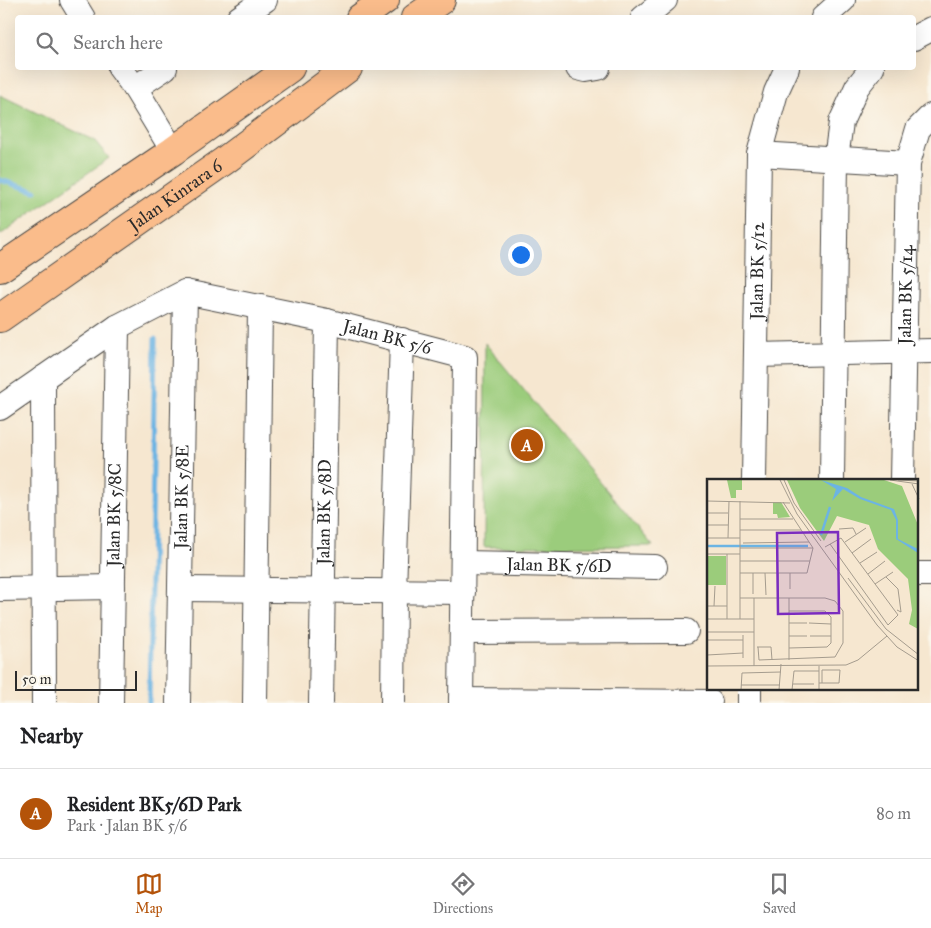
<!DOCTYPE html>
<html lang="en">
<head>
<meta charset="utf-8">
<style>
  :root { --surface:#fff; --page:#f2f2f2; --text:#202124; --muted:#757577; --line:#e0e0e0; --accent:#b45309 }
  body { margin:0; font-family:"IM FELL Great Primer",serif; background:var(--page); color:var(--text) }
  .scale { position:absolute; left:15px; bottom:12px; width:122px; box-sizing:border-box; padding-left:5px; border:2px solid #2b2b2b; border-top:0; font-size:14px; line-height:18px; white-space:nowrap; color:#2b2b2b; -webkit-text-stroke:4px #fbf7ec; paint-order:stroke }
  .you { position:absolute; left:520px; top:254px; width:18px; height:18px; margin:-12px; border:4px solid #fff; border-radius:50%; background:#1a73e8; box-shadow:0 0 0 8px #1a73e833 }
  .badge { display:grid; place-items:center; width:32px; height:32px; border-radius:50%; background:var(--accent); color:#fff; font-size:16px; font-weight:700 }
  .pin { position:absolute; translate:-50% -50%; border:2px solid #fff; box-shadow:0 1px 5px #0006 }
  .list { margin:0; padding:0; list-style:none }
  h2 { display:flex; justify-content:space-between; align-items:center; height:65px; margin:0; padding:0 20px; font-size:21px }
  h2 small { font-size:16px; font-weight:400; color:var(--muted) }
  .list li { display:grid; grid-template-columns:32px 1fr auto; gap:15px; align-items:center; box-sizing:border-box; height:90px; padding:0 20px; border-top:1px solid var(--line) }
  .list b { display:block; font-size:19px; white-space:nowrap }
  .list p { margin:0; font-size:16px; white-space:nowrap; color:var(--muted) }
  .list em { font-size:16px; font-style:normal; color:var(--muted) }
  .icon { flex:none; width:28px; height:28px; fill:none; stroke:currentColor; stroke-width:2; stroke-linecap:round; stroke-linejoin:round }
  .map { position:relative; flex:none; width:931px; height:703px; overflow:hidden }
  .search { position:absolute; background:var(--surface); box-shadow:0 5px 20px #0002; left:15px; right:15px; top:15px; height:55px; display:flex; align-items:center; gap:12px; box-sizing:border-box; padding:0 18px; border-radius:5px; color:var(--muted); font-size:19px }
  .sheet { height:155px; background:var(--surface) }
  nav { display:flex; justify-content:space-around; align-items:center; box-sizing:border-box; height:70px; border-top:1px solid var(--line); background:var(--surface); font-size:14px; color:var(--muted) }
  nav a { display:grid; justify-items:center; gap:2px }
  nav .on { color:var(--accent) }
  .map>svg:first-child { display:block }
  .green { fill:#9bcc7b; stroke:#637c53 }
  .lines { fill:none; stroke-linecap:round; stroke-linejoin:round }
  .stream { stroke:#6cb4e3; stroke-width:5 }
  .minor-casing { stroke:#494744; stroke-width:26 }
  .major-casing { stroke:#494744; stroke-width:30 }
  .minor { stroke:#fff; stroke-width:24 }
  .major { stroke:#fabc8b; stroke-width:28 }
  .labels { text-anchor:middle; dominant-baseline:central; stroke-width:5; stroke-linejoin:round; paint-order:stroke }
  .street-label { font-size:18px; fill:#2b2b2b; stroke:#fbf7ec }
  .inset-river { fill:none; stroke:#6cb4e3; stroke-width:2.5 }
  .inset-road { fill:none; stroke:#a59c8e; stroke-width:1 }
  .view { fill:#7b2cbf; fill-opacity:0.15; stroke:#7b2cbf; stroke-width:2.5 }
  .inset-edge { fill:none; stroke:#2b2b2b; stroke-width:2.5 }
</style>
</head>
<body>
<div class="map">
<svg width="931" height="703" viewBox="0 0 931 703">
  <rect width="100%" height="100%" fill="#fbf7ec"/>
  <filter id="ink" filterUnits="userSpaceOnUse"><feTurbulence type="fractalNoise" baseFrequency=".02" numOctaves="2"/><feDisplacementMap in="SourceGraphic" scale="10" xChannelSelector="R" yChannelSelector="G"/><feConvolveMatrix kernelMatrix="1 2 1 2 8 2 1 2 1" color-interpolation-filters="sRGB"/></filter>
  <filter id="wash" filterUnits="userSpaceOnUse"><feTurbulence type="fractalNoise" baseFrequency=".0096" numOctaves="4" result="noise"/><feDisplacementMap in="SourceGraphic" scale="20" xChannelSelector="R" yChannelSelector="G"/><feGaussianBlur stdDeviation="1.12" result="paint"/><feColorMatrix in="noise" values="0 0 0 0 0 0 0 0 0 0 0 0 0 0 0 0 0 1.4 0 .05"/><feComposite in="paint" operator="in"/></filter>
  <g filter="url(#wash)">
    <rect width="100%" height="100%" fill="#f6e7d0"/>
    <g class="green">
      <path d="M 0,95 L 95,141 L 109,158 L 0,235 Z"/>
      <path d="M 485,343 L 653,546 L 484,547 Z"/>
    </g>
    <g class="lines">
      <g class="stream">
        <path d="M 0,180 L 35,191"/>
        <path d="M 149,703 L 155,339"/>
      </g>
    </g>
  </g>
  <g filter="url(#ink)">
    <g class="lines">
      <g class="minor-casing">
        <g id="minor">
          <path d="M 72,0 L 83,18"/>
          <path d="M 239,18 L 265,0"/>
          <path d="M 643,18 L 665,0"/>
          <path d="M 823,18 L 843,0"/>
          <path d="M 914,38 L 931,29"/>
          <path d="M 120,68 L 135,88 L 173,151"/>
          <path d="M 578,68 L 586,70 L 598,68"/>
          <path d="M 135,88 L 165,68"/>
          <path d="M 759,154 L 908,163"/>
          <path d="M 756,355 L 931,351"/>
          <path d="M 43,378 L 44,703"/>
          <path id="s1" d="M 0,408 L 117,327 L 185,292 L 327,321 L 465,357 L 461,703"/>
          <path id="s2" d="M 754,480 L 759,154 L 776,92 L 787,68"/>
          <path d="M 832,480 L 836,159 L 841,122 L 857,87 L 872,68"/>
          <path id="s3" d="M 902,480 L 908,163 L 918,129 L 931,116"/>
          <path id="s4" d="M 463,563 L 655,567"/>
          <path d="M 917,574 L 931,574"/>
          <path d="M 0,589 L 113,587"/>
          <path d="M 180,589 L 463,592"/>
          <path d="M 462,632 L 686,631"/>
          <path d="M 461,700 L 710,702"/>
          <path id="s5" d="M 111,703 L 117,327"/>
          <path id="s6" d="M 178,703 L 185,292"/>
          <path d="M 255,703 L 260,307"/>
          <path id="s7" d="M 321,703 L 327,321"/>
          <path d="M 393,703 L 394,592 L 402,340"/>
          <path d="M 749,703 L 749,689"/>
        </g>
      </g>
      <g class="major-casing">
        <g id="major">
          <path d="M 360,18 L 385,0"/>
          <path d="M 415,18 L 441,0"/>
          <path d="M 0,268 L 173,151 L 290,68"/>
          <path id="s8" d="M 0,318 L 224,161 L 348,68"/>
        </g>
      </g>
      <use href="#minor" class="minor"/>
      <use href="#major" class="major"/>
    </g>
  </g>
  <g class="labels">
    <g class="street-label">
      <text stroke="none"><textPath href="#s8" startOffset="214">Jalan Kinrara 6</textPath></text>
      <text stroke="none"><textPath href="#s2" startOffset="209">Jalan BK 5/12</textPath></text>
      <text stroke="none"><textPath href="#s3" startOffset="185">Jalan BK 5/14</textPath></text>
      <text stroke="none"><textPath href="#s1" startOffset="426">Jalan BK 5/6</textPath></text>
      <text stroke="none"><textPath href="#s6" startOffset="206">Jalan BK 5/8E</textPath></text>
      <text stroke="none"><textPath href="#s7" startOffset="191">Jalan BK 5/8D</textPath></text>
      <text stroke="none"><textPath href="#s5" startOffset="188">Jalan BK 5/8C</textPath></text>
      <text stroke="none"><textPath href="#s4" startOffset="96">Jalan BK 5/6D</textPath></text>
    </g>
  </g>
  <g transform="translate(707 479)">
    <rect width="211" height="211" fill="#f6e7d0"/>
    <path d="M 20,1 L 35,1 L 35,11 L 29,11 L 29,19 L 24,19 ZM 80,1 L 177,1 L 195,7 L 211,46 L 211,150 L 202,145 L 205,131 L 201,100 L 171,70 L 162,46 L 130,37 L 117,62 L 93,29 ZM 66,23 L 74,23 L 83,38 L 71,39 L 70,35 L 66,35 ZM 0,77 L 19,77 L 19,106 L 0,106 Z" fill="#9bcc7b"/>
    <path d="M 114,1 L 140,9 L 154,18 L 187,30 L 191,41 L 191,60 L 211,70 L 211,74 L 189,60 L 189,41 L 184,31 L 153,20 L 136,10 L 125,22 L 129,10 Z" fill="#6cb4e3"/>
    <path class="inset-river" d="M 114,56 L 123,28M 0,67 L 101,67"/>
    <path class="inset-road" d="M 73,1 L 90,35 L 170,146 L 190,168 L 212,182M 77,1 L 87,24 L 114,62M 183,1 L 212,5M 191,1 L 212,2M 205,5 L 212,20M 0,22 L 83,24M 0,34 L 21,34M 33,40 L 86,40M 0,46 L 21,46M 132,50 L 146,49 L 149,55M 33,51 L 94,51M 0,59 L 33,59M 21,59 L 22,22M 138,63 L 159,49M 36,64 L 102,63M 123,65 L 181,146M 118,68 L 134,59 L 191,136 L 181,146M 33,69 L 106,69M 145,74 L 164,60M 0,75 L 33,75M 20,75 L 20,140M 33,82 L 103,82M 153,84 L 170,73M 33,94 L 100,94 L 106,69 L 76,23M 58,94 L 59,116M 71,94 L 71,115M 83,94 L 83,110M 161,95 L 178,82M 179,98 L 191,110 L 194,133 L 190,131M 141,99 L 179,150 L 212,176M 168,105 L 186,93M 46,115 L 46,94M 33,119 L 118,119 L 128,122 L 136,132 L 136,164 L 128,178 L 52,181 L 51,168M 0,127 L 20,127M 7,127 L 8,107M 0,140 L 47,140M 33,140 L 33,22M 82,144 L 100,144M 102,144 L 124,145M 0,153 L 47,153M 36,156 L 36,179M 82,157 L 100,157M 103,157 L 124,157M 0,161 L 36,161M 50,168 L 64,168 L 65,181M 82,169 L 120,168 L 124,164 L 124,138 L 118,132 L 82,132M 0,176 L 36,174M 82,181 L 82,119M 0,187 L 139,186 L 151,181 L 180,157M 47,187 L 47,119M 112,204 L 132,204 L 133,191 L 115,191 L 115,204M 86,205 L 107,205M 34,206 L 73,206M 34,211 L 35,194 L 74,193M 72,211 L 74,185M 85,211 L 87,192 L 112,192M 112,211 L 112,187"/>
    <path class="view" d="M 131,53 L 132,134 L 71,135 L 70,54 Z"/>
    <rect width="211" height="211" class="inset-edge"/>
  </g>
</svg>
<div class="scale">50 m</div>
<div class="you"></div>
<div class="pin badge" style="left:527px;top:445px">A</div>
<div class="search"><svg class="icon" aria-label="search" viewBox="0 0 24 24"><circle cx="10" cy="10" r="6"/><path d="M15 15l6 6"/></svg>Search here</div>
</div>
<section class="sheet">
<h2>Nearby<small></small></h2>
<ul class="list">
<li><span class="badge">A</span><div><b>Resident BK5/6D Park</b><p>Park · Jalan BK 5/6</p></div><em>80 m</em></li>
</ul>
</section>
<nav>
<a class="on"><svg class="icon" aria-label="map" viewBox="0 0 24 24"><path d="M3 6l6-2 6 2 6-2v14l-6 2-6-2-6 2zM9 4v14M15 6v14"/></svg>Map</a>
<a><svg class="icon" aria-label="directions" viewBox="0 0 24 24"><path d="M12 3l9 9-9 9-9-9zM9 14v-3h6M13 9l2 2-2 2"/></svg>Directions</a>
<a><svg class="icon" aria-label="saved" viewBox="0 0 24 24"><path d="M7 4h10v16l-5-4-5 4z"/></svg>Saved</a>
</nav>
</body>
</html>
